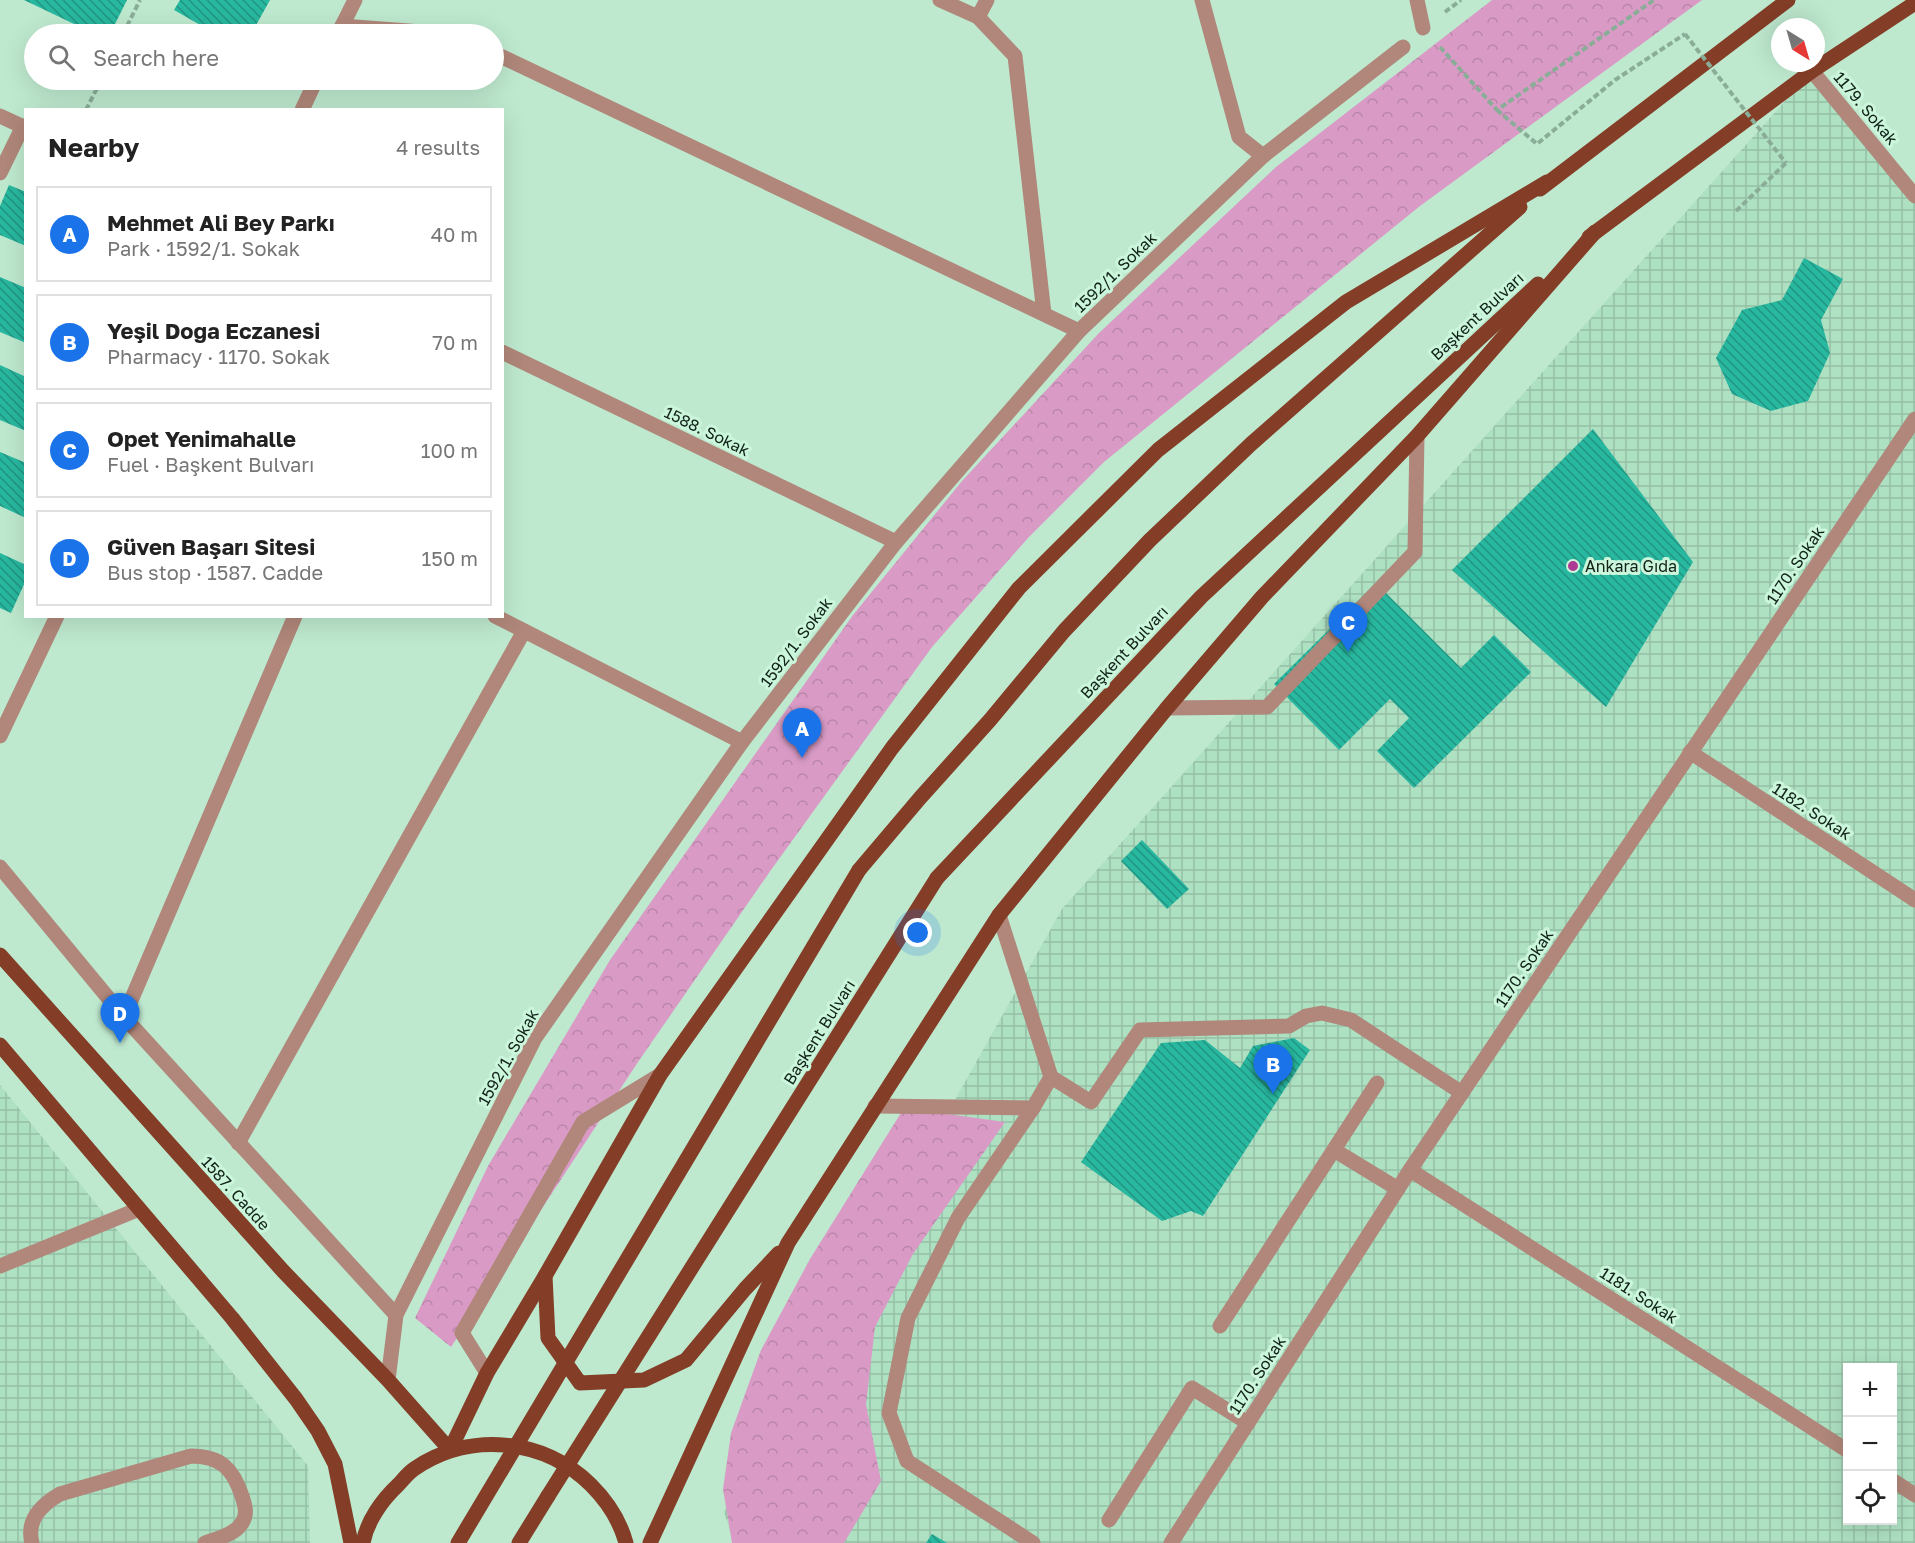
<!DOCTYPE html>
<html lang="en">
<head>
<meta charset="utf-8">
<style>
  :root { --surface:#fff; --page:#f2f2f2; --text:#222; --muted:#767676; --line:#e0e0e0; --accent:#1a73e8 }
  body { margin:0; font-family:"Golos Text",sans-serif; background:var(--page); color:var(--text) }
  .controls { position:absolute; right:18px; bottom:18px; display:grid; overflow:hidden; border-radius:0px; box-shadow:0 6px 24px #0002 }
  .controls button { width:54px; height:54px; display:grid; place-items:center; padding:0; border:0; border-bottom:2px solid var(--line); background:var(--surface); color:var(--text); font:30px sans-serif }
  .compass { position:absolute; left:1771px; top:18px; width:54px; height:54px; border-radius:50%; background:var(--surface); box-shadow:0 6px 24px #0002; rotate:143deg }
  .you { position:absolute; left:918px; top:933px; width:21px; height:21px; margin:-15px; border:4px solid #fff; border-radius:50%; background:#1a73e8; box-shadow:0 0 0 9px #1a73e833 }
  .badge { display:grid; place-items:center; width:39px; height:39px; border-radius:50%; background:var(--accent); color:#fff; font-size:20px; font-weight:700 }
  .pin { position:absolute; translate:-50% -50px; filter:drop-shadow(0 2px 3px #0008) }
  .pin::after { content:''; position:absolute; top:32px; width:21px; height:18px; background:inherit; clip-path:polygon(0 0,100% 0,50% 100%) }
  .list { margin:0; padding:0; list-style:none }
  h2 { display:flex; justify-content:space-between; align-items:center; height:78px; margin:0; padding:0 24px; font-size:26px }
  h2 small { font-size:20px; font-weight:400; color:var(--muted) }
  .list li { display:grid; grid-template-columns:39px 1fr auto; gap:18px; align-items:center; box-sizing:border-box; height:96px; margin:0 12px 12px; padding:0 12px; border:2px solid var(--line); border-radius:0px }
  .list b { display:block; font-size:22px; white-space:nowrap }
  .list p { margin:0; font-size:20px; white-space:nowrap; color:var(--muted) }
  .list em { font-size:20px; font-style:normal; color:var(--muted) }
  .icon { flex:none; width:33px; height:33px; fill:none; stroke:currentColor; stroke-width:2; stroke-linecap:round; stroke-linejoin:round }
  .map { position:relative; flex:none; width:1915px; height:1543px; overflow:hidden }
  .search { position:absolute; background:var(--surface); box-shadow:0 6px 24px #0002; left:24px; top:24px; width:480px; height:66px; display:flex; align-items:center; gap:15px; box-sizing:border-box; padding:0 21px; border-radius:33px; color:var(--muted); font-size:22px }
  .panel { position:absolute; background:var(--surface); box-shadow:0 6px 24px #0002; left:24px; top:108px; width:480px; height:510px; border-radius:0px }
  .map>svg:first-child { display:block }
  .industrial { fill:url(#industrial-grid); fill-rule:evenodd }
  .forest { fill:url(#forest-crowns) }
  .building { fill:url(#building-back-hatch) }
  .lines { fill:none; stroke-linecap:round; stroke-linejoin:round }
  .path { stroke:#8aad98; stroke-width:4; stroke-dasharray:6 3; stroke-linecap:butt }
  .minor { stroke:#b0877a; stroke-width:15 }
  .major { stroke:#843e27; stroke-width:15 }
  .path-bridge { stroke:#8aad98; stroke-width:4; stroke-dasharray:6 3; stroke-linecap:butt }
  .major-bridge { stroke:#843e27; stroke-width:15 }
  .poi-dot { fill:#ad3992; stroke:#cbf6dc; stroke-width:2 }
  .labels { text-anchor:middle; dominant-baseline:central; stroke-width:6; stroke-linejoin:round; paint-order:stroke }
  .street-label { font-size:16px; fill:#112218; stroke:#cbf6dc }
  .poi-label { font-size:16px; fill:#112218; stroke:#cbf6dc; text-anchor:start }
</style>
</head>
<body>
<div class="map">
<svg width="1915" height="1543" viewBox="0 0 1915 1543">
  <defs>
    <pattern id="industrial-grid" width="8" height="8" patternUnits="userSpaceOnUse" patternTransform="scale(1.5)"><rect width="8" height="8" fill="#aee0c2"/><path d="M0 4h8M4 0v8" fill="none" stroke="#95c0a6"/></pattern>
    <pattern id="forest-crowns" width="20" height="18" patternUnits="userSpaceOnUse" patternTransform="scale(1.5)"><rect width="20" height="18" fill="#d99bc6"/><path d="M2 6a3 3 0 1 1 6 0M12 15a3 3 0 1 1 6 0" fill="none" stroke="#b985a9"/></pattern>
    <pattern id="building-back-hatch" width="6" height="6" patternUnits="userSpaceOnUse" patternTransform="scale(1.5)"><rect width="6" height="6" fill="#28b8a0"/><path d="M-1 5l2 2M0 0l6 6M5-1l2 2" fill="none" stroke="#219581"/></pattern>
  </defs>
  <rect width="100%" height="100%" fill="#bee9cf"/>
  <g class="industrial">
    <path d="M 1812,71 L 1915,196 L 1915,1543 L 734,1543 L 724,1512 L 1062,909 ZM 1848,1368 L 1892,1368 L 1892,1520 L 1848,1520 Z"/>
    <path d="M 0,1085 L 308,1466 L 310,1543 L 0,1543 Z"/>
  </g>
  <g class="forest">
    <path d="M 1492,0 L 1702,0 L 1420,206 L 1104,462 L 1028,538 L 932,647 L 771,870 L 638,1062 L 451,1347 L 415,1318 L 488,1166 L 610,960 L 853,615 L 962,481 L 1099,333 L 1276,167 Z"/>
    <path d="M 904,1108 L 1005,1122 L 913,1254 L 875,1327 L 866,1404 L 881,1481 L 844,1543 L 732,1543 L 723,1489 L 731,1433 L 761,1350 L 810,1259 Z"/>
  </g>
  <g class="building">
    <path d="M 24,0 L 127,0 L 110,34 L 95,34 Z"/>
    <path d="M 180,0 L 270,0 L 251,34 L 216,34 L 174,10 Z"/>
    <path d="M 9,185 L 26,192 L 26,246 L 0,235 L 0,206 Z"/>
    <path d="M 1804,258 L 1843,279 L 1821,320 L 1830,353 L 1808,401 L 1771,411 L 1732,394 L 1716,358 L 1742,310 L 1782,300 Z"/>
    <path d="M 0,277 L 26,288 L 26,343 L 0,332 Z"/>
    <path d="M 0,365 L 26,377 L 26,431 L 0,420 Z"/>
    <path d="M 1593,429 L 1693,562 L 1606,707 L 1452,570 Z"/>
    <path d="M 0,452 L 26,463 L 26,518 L 0,506 Z"/>
    <path d="M 0,553 L 26,565 L 26,580 L 11,613 L 0,608 Z"/>
    <path d="M 1376,583 L 1461,668 L 1494,635 L 1531,672 L 1414,788 L 1377,751 L 1409,718 L 1390,699 L 1339,750 L 1274,684 Z"/>
    <path d="M 1142,840 L 1189,889 L 1167,909 L 1121,861 Z"/>
    <path d="M 1294,1038 L 1310,1050 L 1203,1216 L 1191,1211 L 1162,1221 L 1081,1162 L 1161,1043 L 1205,1040 L 1240,1068 L 1253,1046 Z"/>
    <path d="M 932,1534 L 947,1543 L 926,1543 Z"/>
  </g>
  <g class="lines">
    <g class="path">
      <path d="M 1445,12 L 1461,0"/>
      <path d="M 123,34 L 140,0"/>
      <path d="M 1440,47 L 1497,110 L 1654,0"/>
      <path d="M 86,110 L 101,80"/>
      <path d="M 1497,110 L 1537,144 L 1615,80 L 1685,34"/>
      <path d="M 1736,211 L 1786,163"/>
    </g>
    <g class="minor">
      <path d="M 940,0 L 978,17 L 1015,56 L 1044,314"/>
      <path d="M 1202,0 L 1239,137 L 1263,156"/>
      <path d="M 1417,0 L 1423,28"/>
      <path d="M 978,17 L 987,0"/>
      <path d="M 342,26 L 448,34"/>
      <path d="M 338,34 L 355,0"/>
      <path d="M 494,53 L 1079,331"/>
      <path d="M 1812,71 L 1915,196"/>
      <path d="M 302,110 L 316,80"/>
      <path d="M 0,116 L 26,128"/>
      <path d="M 0,173 L 23,126"/>
      <path d="M 502,352 L 896,542"/>
      <path d="M 495,616 L 742,742"/>
      <path d="M 1167,708 L 1267,707 L 1415,552 L 1417,436"/>
      <path d="M 0,736 L 57,616"/>
      <path d="M 1690,752 L 1915,900"/>
      <path d="M 0,867 L 124,1017 L 396,1315"/>
      <path d="M 124,1017 L 295,616"/>
      <path d="M 1051,1077 L 1091,1102 L 1140,1030 L 1289,1026 L 1306,1016 L 1322,1013 L 1351,1020 L 1462,1093"/>
      <path d="M 875,1106 L 1033,1108 L 1051,1077 L 999,915"/>
      <path d="M 238,1143 L 524,631"/>
      <path d="M 1334,1150 L 1398,1189"/>
      <path d="M 1410,1170 L 1848,1451"/>
      <path d="M 0,1266 L 139,1209"/>
      <path d="M 1220,1326 L 1377,1083"/>
      <path d="M 487,1373 L 462,1333 L 583,1122 L 660,1075"/>
      <path d="M 388,1380 L 396,1315 L 535,1038 L 742,742 L 896,542 L 1079,331 L 1263,156 L 1403,47"/>
      <path d="M 1892,1480 L 1915,1495"/>
      <path d="M 1109,1520 L 1192,1388 L 1248,1423"/>
      <path d="M 32,1543 C 26,1520 41,1505 60,1494 L 191,1456 C 221,1456 233,1469 242,1496 C 245,1506 248,1513 242,1523 C 234,1535 218,1538 205,1543"/>
      <path d="M 1033,1543 L 907,1461 L 889,1413 L 908,1318 L 958,1218 L 1033,1108"/>
      <path d="M 1171,1543 L 1410,1170 L 1915,419"/>
    </g>
    <g class="major">
      <path d="M 1540,189 L 1788,0"/>
      <path d="M 1589,237 L 1812,71 L 1915,3"/>
      <path d="M 859,870 L 920,798 L 990,720 L 1064,631 L 1150,540 L 1251,444 L 1520,207"/>
      <path d="M 937,878 L 1201,597 L 1538,284"/>
      <path d="M 0,955 L 283,1271 L 388,1380 L 450,1450"/>
      <path d="M 0,1045 L 232,1318 L 296,1399 L 318,1431 L 335,1464 L 351,1543"/>
      <path d="M 545,1276 L 548,1338 L 580,1383 L 644,1380 L 686,1360 L 745,1289 L 779,1253"/>
      <path d="M 450,1450 L 487,1373 L 545,1276 L 660,1075 L 892,748 L 1019,588 L 1158,450 L 1346,302 L 1547,182"/>
      <path d="M 363,1543 C 367,1521 382,1500 398,1485 C 403,1480 408,1473 414,1469 C 469,1431 544,1438 591,1485 C 607,1501 620,1521 626,1543"/>
      <path d="M 458,1543 L 501,1471"/>
      <path d="M 519,1543 L 548,1496"/>
      <path d="M 650,1543 L 788,1243 L 999,915 L 1167,708 L 1262,597 L 1417,436 L 1595,232"/>
    </g>
    <path class="path-bridge" d="M 1685,34 L 1786,163"/>
    <g class="major-bridge">
      <path d="M 501,1471 L 859,870"/>
      <path d="M 548,1496 L 937,878"/>
    </g>
  </g>
  <circle class="poi-dot" cx="1573" cy="566" r="6"/>
  <g class="labels">
    <g class="street-label">
      <text transform="translate(1866 108) rotate(50)">1179. Sokak</text>
      <text transform="translate(1115 272) rotate(-44)">1592/1. Sokak</text>
      <text transform="translate(1477 316) rotate(-43)">Başkent Bulvarı</text>
      <text transform="translate(707 431) rotate(26)">1588. Sokak</text>
      <text transform="translate(1795 565) rotate(-56)">1170. Sokak</text>
      <text transform="translate(796 642) rotate(-53)">1592/1. Sokak</text>
      <text transform="translate(1124 652) rotate(-47)">Başkent Bulvarı</text>
      <text transform="translate(1812 811) rotate(33)">1182. Sokak</text>
      <text transform="translate(1524 968) rotate(-56)">1170. Sokak</text>
      <text transform="translate(819 1032) rotate(-58)">Başkent Bulvarı</text>
      <text transform="translate(508 1057) rotate(-61)">1592/1. Sokak</text>
      <text transform="translate(236 1193) rotate(48)">1587. Cadde</text>
      <text transform="translate(1639 1295) rotate(33)">1181. Sokak</text>
      <text transform="translate(1257 1375) rotate(-57)">1170. Sokak</text>
    </g>
    <g class="poi-label">
      <text x="1585" y="566">Ankara Gıda</text>
    </g>
  </g>
</svg>
<div class="controls">
<button>+</button>
<button>−</button>
<button><svg class="icon" aria-label="locate" viewBox="0 0 24 24"><circle cx="12" cy="12" r="6"/><path d="M12 2v4M12 18v4M2 12h4M18 12h4"/></svg></button>
</div>
<svg class="compass" viewBox="-18 -18 36 36"><path d="M0-13l5 13h-10z" fill="#e53935"/><path d="M0 13l5-13h-10z" fill="#767676"/></svg>
<div class="you"></div>
<div class="pin badge" style="left:802px;top:758px">A</div>
<div class="pin badge" style="left:1273px;top:1094px">B</div>
<div class="pin badge" style="left:1348px;top:652px">C</div>
<div class="pin badge" style="left:120px;top:1043px">D</div>
<div class="search"><svg class="icon" aria-label="search" viewBox="0 0 24 24"><circle cx="10" cy="10" r="6"/><path d="M15 15l6 6"/></svg>Search here</div>
<section class="panel">
<h2>Nearby<small>4 results</small></h2>
<ul class="list">
<li><span class="badge">A</span><div><b>Mehmet Ali Bey Parkı</b><p>Park · 1592/1. Sokak</p></div><em>40 m</em></li>
<li><span class="badge">B</span><div><b>Yeşil Doğa Eczanesi</b><p>Pharmacy · 1170. Sokak</p></div><em>70 m</em></li>
<li><span class="badge">C</span><div><b>Opet Yenimahalle</b><p>Fuel · Başkent Bulvarı</p></div><em>100 m</em></li>
<li><span class="badge">D</span><div><b>Güven Başarı Sitesi</b><p>Bus stop · 1587. Cadde</p></div><em>150 m</em></li>
</ul>
</section>
</div>
</body>
</html>
